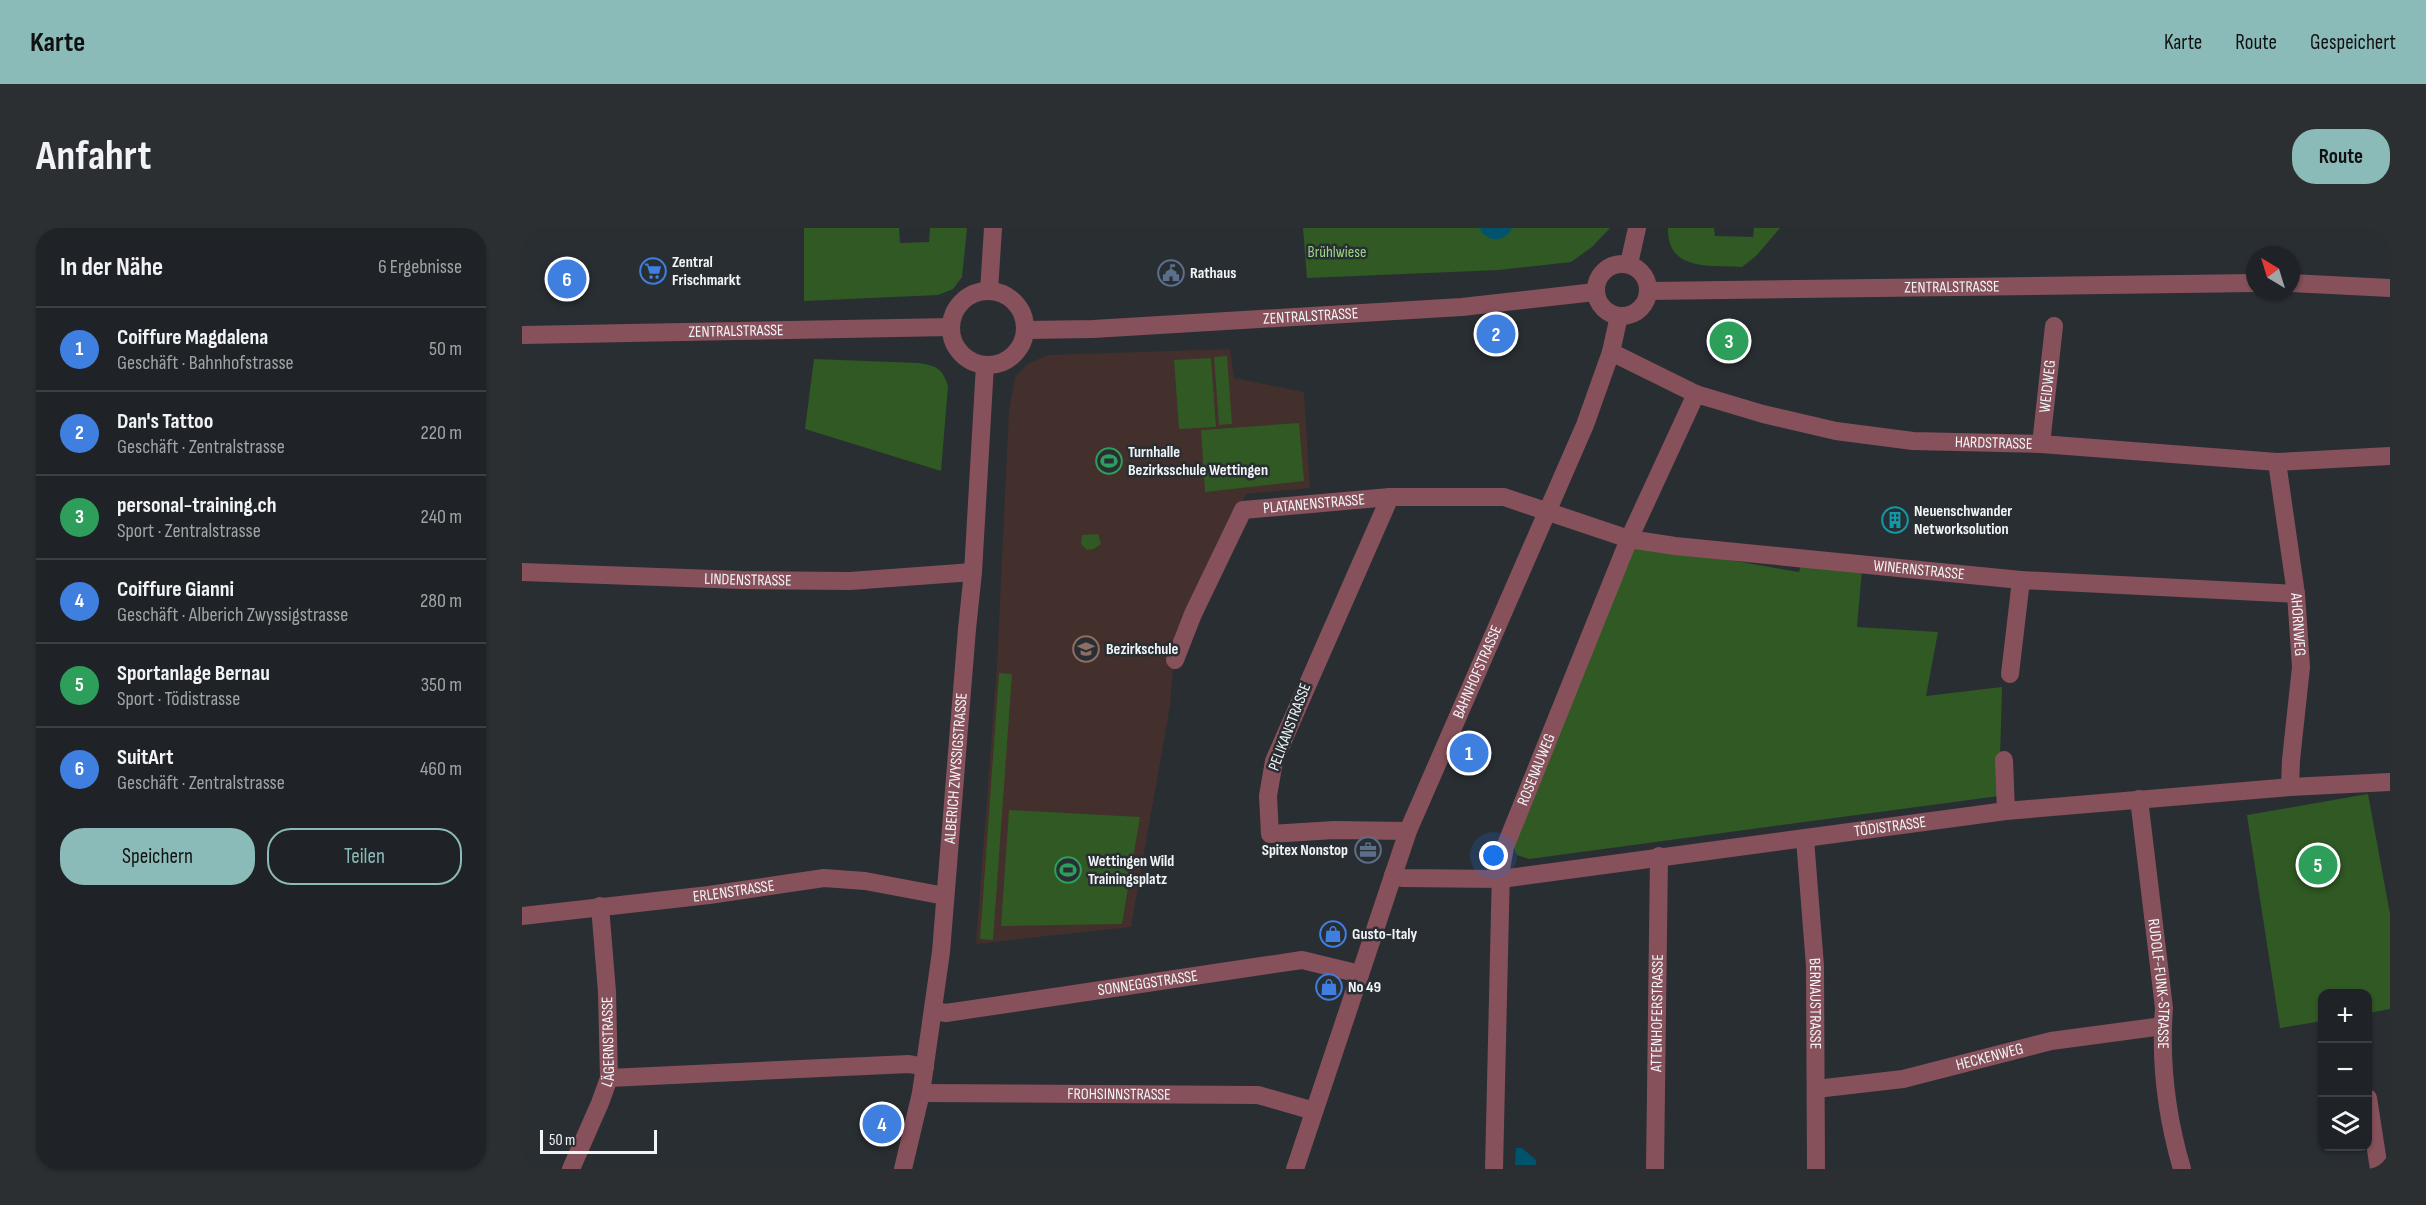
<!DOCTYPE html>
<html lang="de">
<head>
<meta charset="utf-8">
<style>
  :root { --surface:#1f2226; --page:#2c2f32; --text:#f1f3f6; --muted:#a1a4a7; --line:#3c3f43; --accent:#8bbbb9 }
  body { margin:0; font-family:"Sofia Sans Condensed",sans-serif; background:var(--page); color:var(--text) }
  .controls { position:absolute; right:18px; bottom:18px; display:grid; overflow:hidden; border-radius:12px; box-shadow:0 2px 4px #0004 }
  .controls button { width:54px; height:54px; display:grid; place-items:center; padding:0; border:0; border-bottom:2px solid var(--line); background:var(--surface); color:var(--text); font:30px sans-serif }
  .compass { position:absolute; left:1724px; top:18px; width:54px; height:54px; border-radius:50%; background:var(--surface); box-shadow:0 2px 4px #0004; rotate:322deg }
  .scale { position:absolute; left:18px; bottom:15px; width:117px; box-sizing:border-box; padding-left:6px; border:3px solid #f1f4f7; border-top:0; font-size:16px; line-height:21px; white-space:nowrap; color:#f1f4f7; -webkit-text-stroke:4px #292e32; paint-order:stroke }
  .you { position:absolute; left:972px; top:628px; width:21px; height:21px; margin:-15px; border:4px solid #fff; border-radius:50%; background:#1a73e8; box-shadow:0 0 0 9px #1a73e833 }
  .badge { display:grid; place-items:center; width:39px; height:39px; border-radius:50%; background:var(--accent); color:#fff; font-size:20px; font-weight:700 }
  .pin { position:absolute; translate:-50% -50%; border:3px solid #fff; box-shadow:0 2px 6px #0006 }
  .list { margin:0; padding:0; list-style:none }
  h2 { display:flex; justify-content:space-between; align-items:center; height:78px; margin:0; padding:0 24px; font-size:26px }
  h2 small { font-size:20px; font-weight:400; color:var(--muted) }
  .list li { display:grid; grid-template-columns:39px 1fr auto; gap:18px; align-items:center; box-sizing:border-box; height:84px; padding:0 24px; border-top:2px solid var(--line) }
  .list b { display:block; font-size:22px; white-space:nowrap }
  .list p { margin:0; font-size:20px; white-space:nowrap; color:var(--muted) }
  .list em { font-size:20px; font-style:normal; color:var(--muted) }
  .actions { display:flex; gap:12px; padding:18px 24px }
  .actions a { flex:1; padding:14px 0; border:2px solid var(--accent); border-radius:24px; text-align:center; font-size:21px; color:var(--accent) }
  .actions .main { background:var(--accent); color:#111 }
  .icon { flex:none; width:33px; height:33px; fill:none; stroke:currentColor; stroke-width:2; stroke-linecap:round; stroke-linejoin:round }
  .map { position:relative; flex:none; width:1868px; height:941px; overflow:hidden; border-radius:24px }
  header { display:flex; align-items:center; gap:36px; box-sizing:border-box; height:84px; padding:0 30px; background:var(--accent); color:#111 }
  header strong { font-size:28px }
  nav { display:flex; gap:33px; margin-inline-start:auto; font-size:21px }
  .intro { display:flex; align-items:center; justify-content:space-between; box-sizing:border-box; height:144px; padding:0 36px }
  h1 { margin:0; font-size:42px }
  .button { padding:15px 27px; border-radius:24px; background:var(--accent); color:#111; font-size:21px; font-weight:700 }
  main { display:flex; gap:36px; padding:0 36px }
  aside { flex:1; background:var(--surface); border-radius:24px; box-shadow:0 2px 4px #0004 }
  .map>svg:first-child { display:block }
  .education { fill:#432f2b }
  .green { fill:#305923 }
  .water { fill:#00536c }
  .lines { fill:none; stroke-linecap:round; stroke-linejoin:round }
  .minor { stroke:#86515b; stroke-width:18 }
  .labels { text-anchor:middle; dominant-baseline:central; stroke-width:5; stroke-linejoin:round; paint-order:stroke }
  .park-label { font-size:16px; fill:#97d784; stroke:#292e32 }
  .poi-label { font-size:16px; font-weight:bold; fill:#f1f4f7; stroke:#292e32; text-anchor:start }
  .street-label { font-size:16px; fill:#f1f4f7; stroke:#292e32 }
</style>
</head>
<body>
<header>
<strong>Karte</strong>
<nav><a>Karte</a><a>Route</a><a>Gespeichert</a></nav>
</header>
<div class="intro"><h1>Anfahrt</h1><a class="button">Route</a></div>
<main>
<aside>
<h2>In der Nähe<small>6 Ergebnisse</small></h2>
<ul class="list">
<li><span class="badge" style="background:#3f7fe0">1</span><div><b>Coiffure Magdalena</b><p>Geschäft · Bahnhofstrasse</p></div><em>50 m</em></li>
<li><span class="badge" style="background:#3f7fe0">2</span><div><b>Dan's Tattoo</b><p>Geschäft · Zentralstrasse</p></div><em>220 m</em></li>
<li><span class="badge" style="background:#2e9e5b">3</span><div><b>personal-training.ch</b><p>Sport · Zentralstrasse</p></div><em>240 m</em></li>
<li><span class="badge" style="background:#3f7fe0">4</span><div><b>Coiffure Gianni</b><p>Geschäft · Alberich Zwyssigstrasse</p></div><em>280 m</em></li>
<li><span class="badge" style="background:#2e9e5b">5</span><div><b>Sportanlage Bernau</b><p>Sport · Tödistrasse</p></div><em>350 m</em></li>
<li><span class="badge" style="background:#3f7fe0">6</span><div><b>SuitArt</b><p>Geschäft · Zentralstrasse</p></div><em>460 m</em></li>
</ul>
<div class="actions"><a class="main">Speichern</a><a>Teilen</a></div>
</aside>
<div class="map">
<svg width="1868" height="941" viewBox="0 0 1868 941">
  <rect width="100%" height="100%" fill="#292e32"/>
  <path class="education" d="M 708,121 L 712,150 L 782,164 L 788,260 L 724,266 L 654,404 L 648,478 L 609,699 L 454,716 L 475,437 L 487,182 L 493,149 L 507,135 L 526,127 Z"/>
  <g class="green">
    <path d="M 282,0 L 377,0 L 378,15 L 407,14 L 408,0 L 445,0 L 440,49 L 431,61 L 416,67 L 282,73 Z"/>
    <path d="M 781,0 L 1088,0 L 1070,19 L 1049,34 L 977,42 L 785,50 Z"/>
    <path d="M 1146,0 L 1192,0 L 1193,8 L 1231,9 L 1232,0 L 1258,0 L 1234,28 L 1220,39 C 1189,37 1145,44 1146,0 Z"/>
    <path d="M 705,128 L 710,196 L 697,197 L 692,129 Z"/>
    <path d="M 689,130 L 694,199 L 657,201 L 652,132 Z"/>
    <path d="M 292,131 L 396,135 C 415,138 420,140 426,158 L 419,243 L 283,201 Z"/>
    <path d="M 777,195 L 782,253 L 683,264 L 679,202 Z"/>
    <path d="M 576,306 L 579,316 L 572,321 L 565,322 L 559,316 L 560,307 Z"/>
    <path d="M 1109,315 L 1277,344 L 1279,337 L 1340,341 L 1335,399 L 1416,404 L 1404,468 L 1480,459 L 1477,568 L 1007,631 L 995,627 L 991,616 Z"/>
    <path d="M 477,445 L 490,446 L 471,712 L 458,711 Z"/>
    <path d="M 1846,566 L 1868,686 L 1868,781 L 1846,785 L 1846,766 L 1800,766 L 1800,793 L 1758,800 L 1725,587 Z"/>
    <path d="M 487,582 L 618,589 L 600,696 L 479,698 Z"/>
  </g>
  <g class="water">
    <path d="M 957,0 L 990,0 C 982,15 966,15 957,0 Z"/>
    <path d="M 994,920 L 1000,920 L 1014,932 L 1014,937 L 993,937 Z"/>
  </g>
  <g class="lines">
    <g class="minor">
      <circle cx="1100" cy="62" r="26"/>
      <path d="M 1107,36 L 1115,0"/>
      <path d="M 1769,55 L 1868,60"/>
      <path d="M 467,63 L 471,0"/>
      <path id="s1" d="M 1127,63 L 1733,55"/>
      <circle cx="466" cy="100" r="37"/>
      <path id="s2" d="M 504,102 L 571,101 L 940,79 L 1073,64"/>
      <path id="s3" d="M 0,107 L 429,99"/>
      <path id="s4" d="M 1089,124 L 1174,166 L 1241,186 L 1314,203 L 1391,213 L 1519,216 L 1755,234 L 1868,228"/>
      <path id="s5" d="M 1519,216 L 1532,98"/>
      <path id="s6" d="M 1755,234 L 1774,366 L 1779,439 L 1769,532 L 1768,559"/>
      <path d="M 868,269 L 752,533 L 746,568 L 748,606 L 812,602 L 886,603"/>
      <path id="s7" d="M 0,344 L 219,352 L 328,353 L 451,344"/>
      <path id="s8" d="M 653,432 L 671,386 L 721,282 L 868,269 L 982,269 L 1107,311 L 1153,318 L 1499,352 L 1774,366"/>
      <path d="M 1488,446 L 1499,352"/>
      <path d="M 1482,532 L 1484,583"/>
      <path id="s9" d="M 1617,571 L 1642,780 C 1638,833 1645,890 1660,941"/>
      <path id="s10" d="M 1283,611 L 1293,738 L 1294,941"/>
      <path id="s11" d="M 871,647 L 880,650 L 979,651 L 1484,583 L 1768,559 L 1868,554"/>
      <path id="s12" d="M 0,688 L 187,667 L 302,650 L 343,653 L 423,668"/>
      <path id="s13" d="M 412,783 L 424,785 L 780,732 L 838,746"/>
      <path d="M 87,850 L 387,836 L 403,839"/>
      <path id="s14" d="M 1294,861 L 1381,851 L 1529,813 L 1641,798"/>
      <path id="s15" d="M 399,865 L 736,867 L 792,883"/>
      <path d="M 1846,870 L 1857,941"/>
      <path id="s16" d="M 49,941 L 78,875 L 87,850 L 85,764 L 78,678"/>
      <path id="s17" d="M 381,941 L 399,865 L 419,724 L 445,401 L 451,344 L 463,137"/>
      <path id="s18" d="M 773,941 L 886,603 L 1063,197 L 1089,124 L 1097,88"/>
      <path id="s19" d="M 972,941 L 979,641 L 983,619 L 1107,311 L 1174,166"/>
      <path id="s20" d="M 1133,941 L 1137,628"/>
    </g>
  </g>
  <defs>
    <g id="supermarket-ring" transform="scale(1.35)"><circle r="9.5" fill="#292e32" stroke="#3f7fe0" stroke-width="1.5"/><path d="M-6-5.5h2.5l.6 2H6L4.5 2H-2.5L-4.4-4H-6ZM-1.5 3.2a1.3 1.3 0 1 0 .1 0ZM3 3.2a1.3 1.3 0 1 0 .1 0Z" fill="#3f7fe0"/></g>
    <g id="civic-ring" transform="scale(1.35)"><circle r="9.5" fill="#292e32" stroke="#5c6f8a" stroke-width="1.5"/><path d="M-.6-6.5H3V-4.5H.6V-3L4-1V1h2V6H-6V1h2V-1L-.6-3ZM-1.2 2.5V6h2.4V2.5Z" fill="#5c6f8a"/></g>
    <g id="stadium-ring" transform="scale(1.35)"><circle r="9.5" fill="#292e32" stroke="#2e9e5b" stroke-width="1.5"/><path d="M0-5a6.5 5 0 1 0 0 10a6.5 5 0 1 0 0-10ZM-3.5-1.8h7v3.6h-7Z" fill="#2e9e5b"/></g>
    <g id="building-ring" transform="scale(1.35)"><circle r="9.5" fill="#292e32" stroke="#0f9aa8" stroke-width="1.5"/><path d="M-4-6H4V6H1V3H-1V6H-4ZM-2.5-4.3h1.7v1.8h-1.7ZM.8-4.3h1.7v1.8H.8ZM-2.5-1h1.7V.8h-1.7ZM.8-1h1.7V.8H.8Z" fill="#0f9aa8"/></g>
    <g id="school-ring" transform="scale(1.35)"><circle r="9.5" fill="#292e32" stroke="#8d6e63" stroke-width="1.5"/><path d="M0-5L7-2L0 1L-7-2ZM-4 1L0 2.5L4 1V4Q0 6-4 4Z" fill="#8d6e63"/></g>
    <g id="office-ring" transform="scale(1.35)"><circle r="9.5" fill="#292e32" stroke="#5c6f8a" stroke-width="1.5"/><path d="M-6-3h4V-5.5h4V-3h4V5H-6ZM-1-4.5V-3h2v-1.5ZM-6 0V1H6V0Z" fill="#5c6f8a"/></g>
    <g id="shop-ring" transform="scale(1.35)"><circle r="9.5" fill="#292e32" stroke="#3f7fe0" stroke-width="1.5"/><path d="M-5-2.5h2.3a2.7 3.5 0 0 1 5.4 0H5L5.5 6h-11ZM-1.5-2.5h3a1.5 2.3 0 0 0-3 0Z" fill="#3f7fe0"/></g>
  </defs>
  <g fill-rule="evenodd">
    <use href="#supermarket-ring" x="131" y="43"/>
    <use href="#civic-ring" x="649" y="45"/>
    <use href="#stadium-ring" x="587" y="233"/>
    <use href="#building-ring" x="1373" y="292"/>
    <use href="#school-ring" x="564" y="421"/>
    <use href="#office-ring" x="846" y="622"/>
    <use href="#stadium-ring" x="546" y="642"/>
    <use href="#shop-ring" x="811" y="706"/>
    <use href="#shop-ring" x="807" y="759"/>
  </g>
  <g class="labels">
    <g class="park-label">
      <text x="815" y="24">Brühlwiese</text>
    </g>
    <g class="poi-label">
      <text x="150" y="34">Zentral<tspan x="150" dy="18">Frischmarkt</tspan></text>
      <text x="668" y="45">Rathaus</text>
      <text x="606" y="224">Turnhalle<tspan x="606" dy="18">Bezirksschule Wettingen</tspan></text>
      <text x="1392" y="283">Neuenschwander<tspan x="1392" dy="18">Networksolution</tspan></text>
      <text x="584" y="421">Bezirkschule</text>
      <text x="826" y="622" text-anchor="end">Spitex Nonstop</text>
      <text x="566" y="633">Wettingen Wild<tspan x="566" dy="18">Trainingsplatz</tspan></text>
      <text x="830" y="706">Gusto-Italy</text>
      <text x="826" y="759">No 49</text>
    </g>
    <g class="street-label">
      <text stroke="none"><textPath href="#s1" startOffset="303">ZENTRALSTRASSE</textPath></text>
      <text stroke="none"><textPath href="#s2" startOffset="285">ZENTRALSTRASSE</textPath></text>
      <text stroke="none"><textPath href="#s3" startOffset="214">ZENTRALSTRASSE</textPath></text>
      <text stroke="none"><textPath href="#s5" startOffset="58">WEIDWEG</textPath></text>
      <text stroke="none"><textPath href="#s4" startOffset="398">HARDSTRASSE</textPath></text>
      <text stroke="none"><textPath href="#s8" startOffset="236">PLATANENSTRASSE</textPath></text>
      <text stroke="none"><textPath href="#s8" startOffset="850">WINERNSTRASSE</textPath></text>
      <text stroke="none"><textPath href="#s7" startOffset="226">LINDENSTRASSE</textPath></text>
      <text stroke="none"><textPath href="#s6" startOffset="164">AHORNWEG</textPath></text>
      <text stroke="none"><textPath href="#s18" startOffset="530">BAHNHOFSTRASSE</textPath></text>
      <text transform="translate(768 499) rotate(-69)">PELIKANSTRASSE</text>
      <text stroke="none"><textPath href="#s19" startOffset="406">ROSENAUWEG</textPath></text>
      <text stroke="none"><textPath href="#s17" startOffset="405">ALBERICH ZWYSSIGSTRASSE</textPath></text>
      <text stroke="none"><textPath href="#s11" startOffset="501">TÖDISTRASSE</textPath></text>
      <text stroke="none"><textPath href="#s12" startOffset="213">ERLENSTRASSE</textPath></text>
      <text stroke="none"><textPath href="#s13" startOffset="216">SONNEGGSTRASSE</textPath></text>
      <text stroke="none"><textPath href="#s9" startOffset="186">RUDOLF-FUNK-STRASSE</textPath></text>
      <text stroke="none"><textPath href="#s10" startOffset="165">BERNAUSTRASSE</textPath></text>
      <text stroke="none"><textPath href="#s20" startOffset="156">ATTENHOFERSTRASSE</textPath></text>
      <text stroke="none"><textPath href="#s16" startOffset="135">LÄGERNSTRASSE</textPath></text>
      <text stroke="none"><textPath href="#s14" startOffset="177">HECKENWEG</textPath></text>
      <text stroke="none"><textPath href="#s15" startOffset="198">FROHSINNSTRASSE</textPath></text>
    </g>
  </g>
</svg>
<div class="controls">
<button>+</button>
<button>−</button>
<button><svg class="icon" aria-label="layers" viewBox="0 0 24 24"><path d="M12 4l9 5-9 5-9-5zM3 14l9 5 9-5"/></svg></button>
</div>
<svg class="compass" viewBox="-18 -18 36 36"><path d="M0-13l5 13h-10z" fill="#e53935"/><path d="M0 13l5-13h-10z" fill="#a1a4a7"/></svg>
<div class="scale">50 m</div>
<div class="you"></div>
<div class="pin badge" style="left:947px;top:525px;background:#3f7fe0">1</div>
<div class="pin badge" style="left:974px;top:106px;background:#3f7fe0">2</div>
<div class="pin badge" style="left:1207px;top:113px;background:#2e9e5b">3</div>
<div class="pin badge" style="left:360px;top:896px;background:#3f7fe0">4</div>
<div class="pin badge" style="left:1796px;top:637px;background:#2e9e5b">5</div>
<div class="pin badge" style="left:45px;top:51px;background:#3f7fe0">6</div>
</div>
</main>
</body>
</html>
